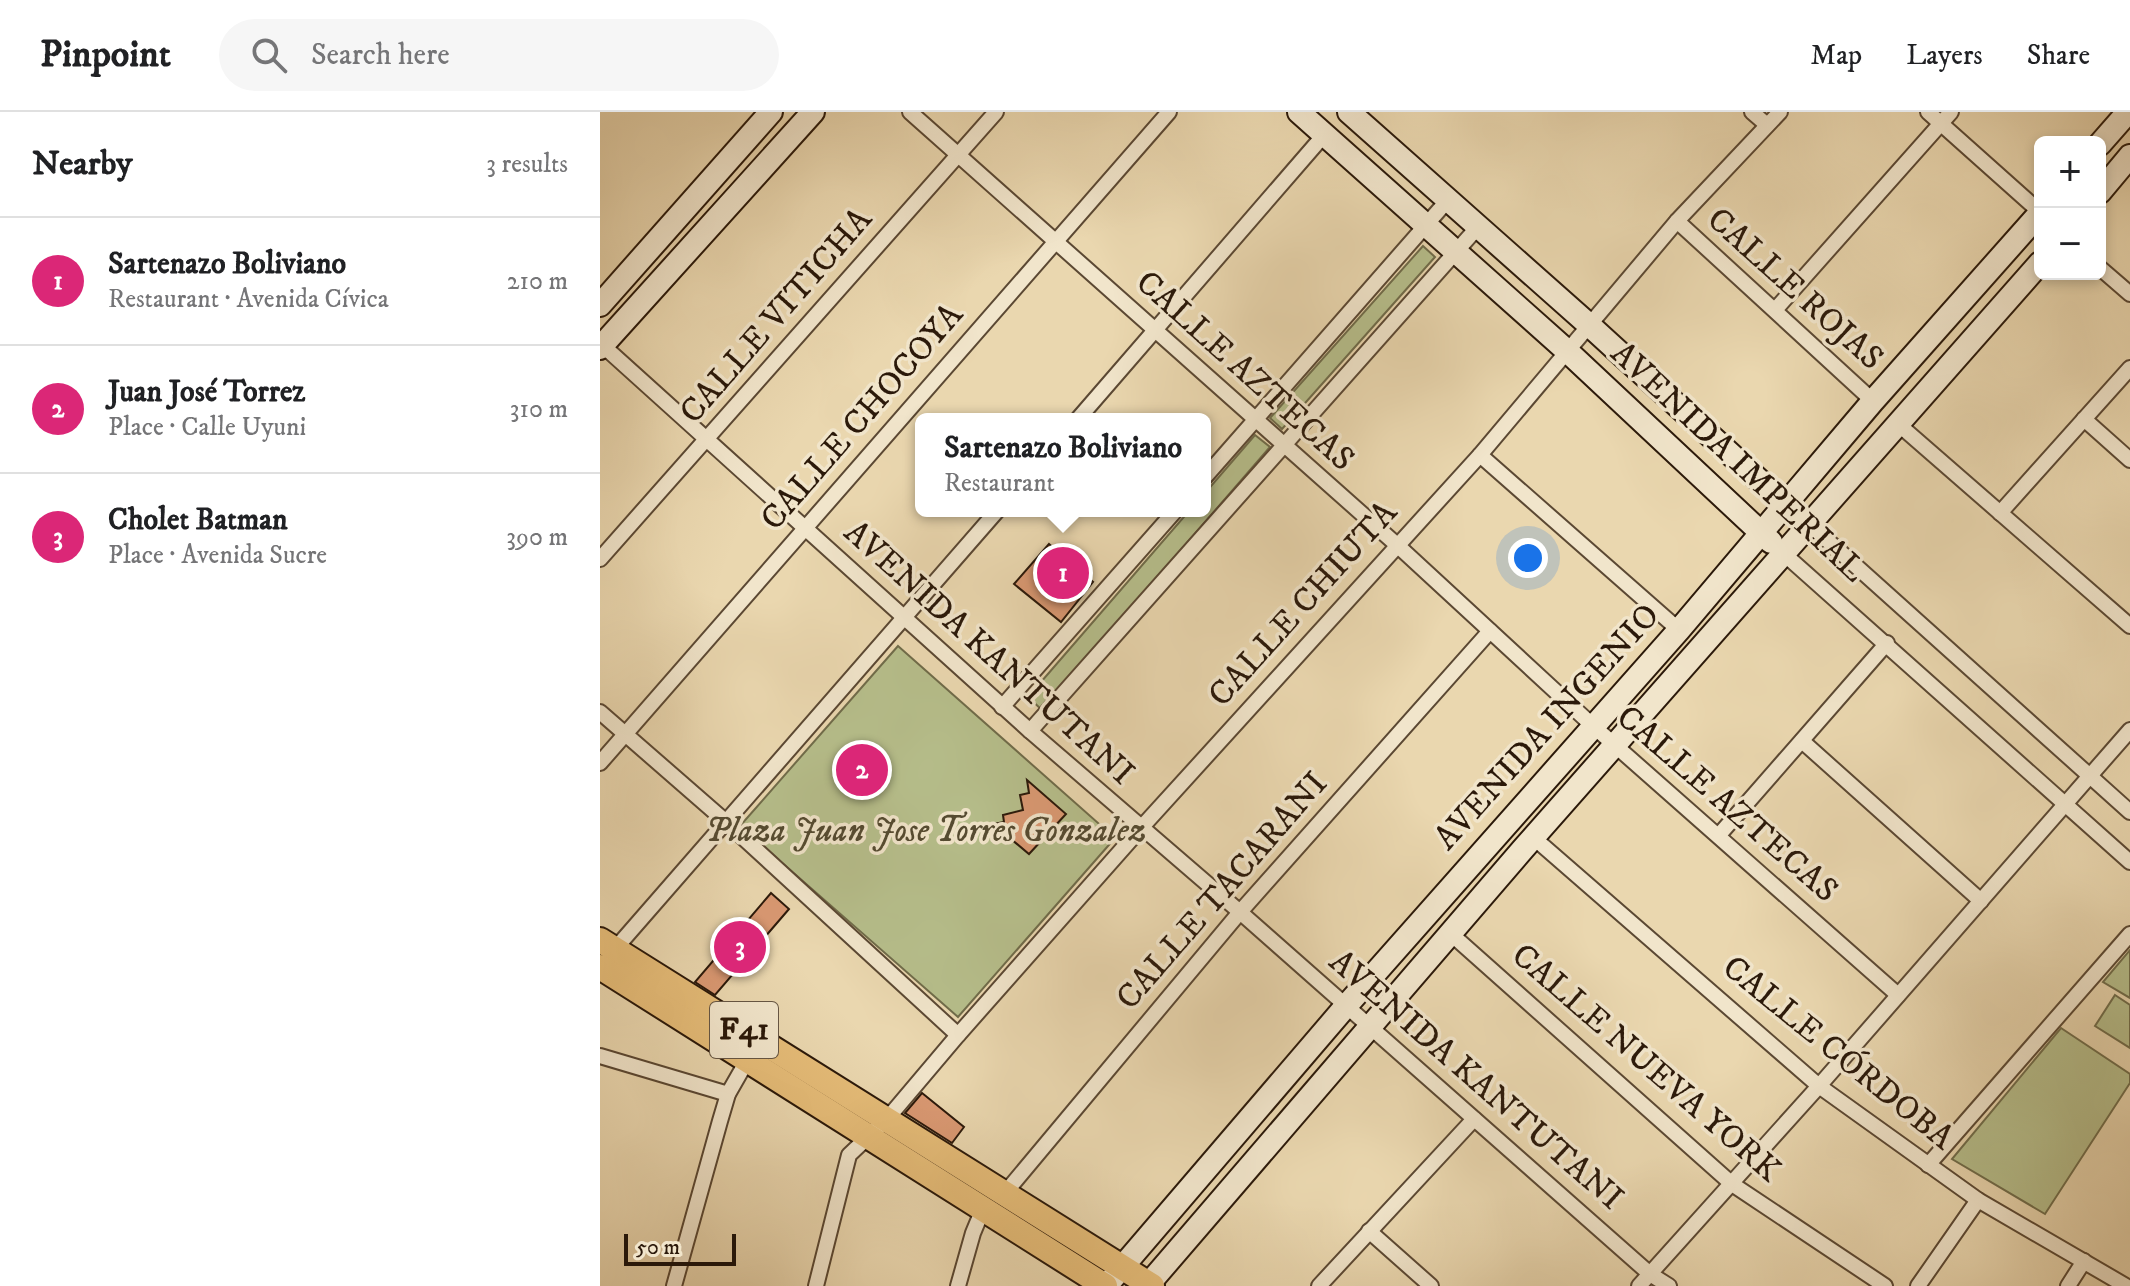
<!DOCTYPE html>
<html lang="en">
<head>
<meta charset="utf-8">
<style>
  :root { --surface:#fff; --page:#f6f6f6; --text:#202124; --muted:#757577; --line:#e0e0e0; --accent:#db2777 }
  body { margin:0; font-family:"IM FELL DW Pica",serif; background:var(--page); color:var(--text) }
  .controls { position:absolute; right:24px; top:24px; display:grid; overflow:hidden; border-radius:12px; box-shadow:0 4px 12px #0003 }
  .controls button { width:72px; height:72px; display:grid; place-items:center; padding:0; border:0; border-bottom:2px solid var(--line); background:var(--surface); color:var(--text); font:40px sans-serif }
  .scale { position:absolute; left:24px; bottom:20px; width:112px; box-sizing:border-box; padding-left:8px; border:4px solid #2b190a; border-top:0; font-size:22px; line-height:28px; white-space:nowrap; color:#2b190a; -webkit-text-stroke:6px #f1e5cb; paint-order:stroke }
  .you { position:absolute; left:928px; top:446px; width:28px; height:28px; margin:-20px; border:6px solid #fff; border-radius:50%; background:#1a73e8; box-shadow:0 0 0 12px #1a73e833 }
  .badge { display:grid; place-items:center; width:52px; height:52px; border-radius:50%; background:var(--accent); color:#fff; font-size:26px; font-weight:700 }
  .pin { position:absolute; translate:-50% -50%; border:4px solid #fff; box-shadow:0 2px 8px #0006 }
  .popup { position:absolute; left:315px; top:301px; width:296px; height:104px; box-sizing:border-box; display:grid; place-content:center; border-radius:12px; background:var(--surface); filter:drop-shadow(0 2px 6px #0005); font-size:26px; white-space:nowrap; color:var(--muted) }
  .popup b { font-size:30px; color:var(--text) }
  .popup::after { content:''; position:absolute; left:50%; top:100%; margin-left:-16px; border:16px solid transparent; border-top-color:var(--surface) }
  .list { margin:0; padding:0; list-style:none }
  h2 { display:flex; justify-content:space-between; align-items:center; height:104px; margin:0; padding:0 32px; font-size:34px }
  h2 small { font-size:26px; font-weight:400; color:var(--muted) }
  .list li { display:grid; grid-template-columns:52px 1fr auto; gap:24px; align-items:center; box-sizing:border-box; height:128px; padding:0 32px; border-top:2px solid var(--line) }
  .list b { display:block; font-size:30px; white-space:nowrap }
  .list p { margin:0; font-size:26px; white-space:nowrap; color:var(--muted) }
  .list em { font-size:26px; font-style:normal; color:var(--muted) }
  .icon { flex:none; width:44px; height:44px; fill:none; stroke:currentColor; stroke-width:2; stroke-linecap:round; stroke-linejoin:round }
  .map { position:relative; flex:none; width:1530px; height:1174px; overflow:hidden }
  header { display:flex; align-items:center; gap:48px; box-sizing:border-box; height:112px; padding:0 40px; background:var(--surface); border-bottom:2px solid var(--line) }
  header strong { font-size:38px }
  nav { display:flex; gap:44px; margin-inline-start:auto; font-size:28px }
  .search { width:560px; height:72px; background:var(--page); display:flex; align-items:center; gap:20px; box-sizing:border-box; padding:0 28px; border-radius:44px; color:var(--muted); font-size:30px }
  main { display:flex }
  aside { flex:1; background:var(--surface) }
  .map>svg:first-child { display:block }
  .green { fill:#b6be8b; stroke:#706c4a; stroke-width:2 }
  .building { fill:#da9973; stroke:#2b190a; stroke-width:2 }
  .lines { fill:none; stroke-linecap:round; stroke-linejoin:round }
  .street-casing { stroke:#5b4833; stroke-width:18 }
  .secondary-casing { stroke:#2b190a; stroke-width:26 }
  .primary-casing { stroke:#2b190a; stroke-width:28 }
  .street { stroke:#f1e5cb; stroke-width:14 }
  .secondary { stroke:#f1e5cb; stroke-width:22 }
  .primary { stroke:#e5bc78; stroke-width:24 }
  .labels { text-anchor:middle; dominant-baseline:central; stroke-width:7; stroke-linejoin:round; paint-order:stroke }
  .shield { fill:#f1e5cb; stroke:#665644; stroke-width:2 }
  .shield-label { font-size:32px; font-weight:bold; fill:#2b190a }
  .street-label { font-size:34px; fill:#2b190a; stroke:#f1e5cb }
  .park-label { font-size:34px; font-style:italic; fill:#554b31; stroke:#f1e5cb }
</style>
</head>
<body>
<header>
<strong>Pinpoint</strong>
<div class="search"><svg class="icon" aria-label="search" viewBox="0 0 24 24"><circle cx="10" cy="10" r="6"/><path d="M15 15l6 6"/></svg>Search here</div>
<nav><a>Map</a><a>Layers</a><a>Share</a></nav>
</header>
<main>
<aside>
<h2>Nearby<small>3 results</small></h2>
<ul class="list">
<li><span class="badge">1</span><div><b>Sartenazo Boliviano</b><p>Restaurant · Avenida Cívica</p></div><em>210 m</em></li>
<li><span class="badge">2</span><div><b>Juan José Torrez</b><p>Place · Calle Uyuni</p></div><em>310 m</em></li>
<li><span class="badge">3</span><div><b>Cholet Batman</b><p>Place · Avenida Sucre</p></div><em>390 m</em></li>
</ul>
</aside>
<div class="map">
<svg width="1530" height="1174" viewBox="0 0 1530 1174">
  <rect width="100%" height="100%" fill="#ead7af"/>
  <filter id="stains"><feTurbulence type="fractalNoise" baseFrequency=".0025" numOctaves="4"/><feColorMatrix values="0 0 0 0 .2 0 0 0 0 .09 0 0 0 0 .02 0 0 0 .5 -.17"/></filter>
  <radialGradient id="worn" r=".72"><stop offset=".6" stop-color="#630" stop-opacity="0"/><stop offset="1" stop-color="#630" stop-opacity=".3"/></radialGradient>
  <g class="green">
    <path d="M 823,134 L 835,145 L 682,317 L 670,306 Z"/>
    <path d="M 655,323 L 670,335 L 442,598 L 428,585 L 589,399 L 605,399 L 605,381 Z"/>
    <path d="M 298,534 L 515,726 L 358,905 L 140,714 Z"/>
    <path d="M 1530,838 L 1530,886 L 1503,870 Z"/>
    <path d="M 1515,883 L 1530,893 L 1530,936 L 1495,914 Z"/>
    <path d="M 1461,916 L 1530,962 L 1530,971 L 1445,1102 L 1352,1047 Z"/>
  </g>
  <g class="building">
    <path d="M 449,432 L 493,470 L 461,510 L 414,472 Z"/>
    <path d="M 427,668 L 466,702 L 429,742 L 393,712 L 404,710 L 403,703 L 423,698 L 420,683 L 429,681 Z"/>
    <path d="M 171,781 L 189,797 L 115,883 L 95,870 Z"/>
    <path d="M 322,981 L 364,1015 L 352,1031 L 305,1001 Z"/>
  </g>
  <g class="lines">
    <g class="street-casing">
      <g id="street">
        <path d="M 310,0 L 797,433 L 992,613 L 1298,883"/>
        <path d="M 1152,0 L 1167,13"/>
        <path d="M 1328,0 L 1440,100"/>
        <path d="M 1077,109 L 1273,289"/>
        <path d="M 1500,156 L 1530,182"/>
        <path d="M 1175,198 L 1351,0"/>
        <path d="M 0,231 L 430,619 L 640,800 L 1050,1162 L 1069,1174"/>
        <path d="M 478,307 L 724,23"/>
        <path d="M 1484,307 L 1530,348"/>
        <path d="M 1297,311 L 1530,514"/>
        <path d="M 880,343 L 1079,518"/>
        <path d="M 605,365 L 847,89"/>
        <path d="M 1400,401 L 1530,256"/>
        <path d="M 1208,411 L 1530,700"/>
        <path d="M 1183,441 L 1530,750"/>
        <path d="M 0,447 L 396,0"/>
        <path d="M 402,595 L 575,399"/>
        <path d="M 0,600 L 125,709 L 358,923"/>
        <path d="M 430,619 L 877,116"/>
        <path d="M 1202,629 L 1381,789"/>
        <path d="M 0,651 L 569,0"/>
        <path d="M 1119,723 L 1287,531"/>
        <path d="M 934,726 L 1219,974 L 1378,1088 L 1526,1174"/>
        <path d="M 850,821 L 1132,1072 L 1285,1174"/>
        <path d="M 15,837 L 397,399"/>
        <path d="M 0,944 L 128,982"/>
        <path d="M 1328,1053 L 1530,822"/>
        <path d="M 405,1081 L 640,800 L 890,519"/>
        <path d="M 769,1119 L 831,1174"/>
        <path d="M 74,1174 L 120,1009 L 128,982 L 148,947"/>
        <path d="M 216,1174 L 249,1043 L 287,1007 L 358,923 L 541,716 L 880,343 L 1077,109 L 1180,0"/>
        <path d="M 358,1174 L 373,1121 L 383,1097"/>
        <path d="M 719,1174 L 874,1007"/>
        <path d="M 1039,1174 L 1219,974 L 1530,618"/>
        <path d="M 1318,1174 L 1378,1088"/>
        <path d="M 1468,1174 L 1484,1149"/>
      </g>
    </g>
    <g class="secondary-casing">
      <g id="secondary">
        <path d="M 699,0 L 966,238 L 1171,430"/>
        <path d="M 749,0 L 988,212 L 1195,401"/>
        <path d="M 1500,32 L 1528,0"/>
        <path d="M 1500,80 L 1530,44"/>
        <path d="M 0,193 L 171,0"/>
        <path d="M 0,236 L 213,0"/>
        <path d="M 506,1174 L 746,894 L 1079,518 L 1273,289 L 1440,101"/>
        <path d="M 547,1174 L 923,737 L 1440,151"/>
      </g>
    </g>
    <g class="primary-casing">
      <g id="primary">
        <path d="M 0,828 L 552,1174"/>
        <path d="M 0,855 L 505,1174"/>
      </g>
    </g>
    <use href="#street" class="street"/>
    <use href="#secondary" class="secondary"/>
    <use href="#primary" class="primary"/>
  </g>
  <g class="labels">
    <rect class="shield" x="110" y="890" width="68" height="56" rx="6"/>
    <g class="shield-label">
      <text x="144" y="918">F41</text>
    </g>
    <g class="street-label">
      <text transform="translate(1195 177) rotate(42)">CALLE ROJAS</text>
      <text transform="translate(176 204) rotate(-49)">CALLE VITICHA</text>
      <text transform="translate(645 259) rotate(42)">CALLE AZTECAS</text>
      <text transform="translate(262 305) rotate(-49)">CALLE CHOCOYA</text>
      <text transform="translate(1138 350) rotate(43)">AVENIDA IMPERIAL</text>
      <text transform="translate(703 492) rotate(-48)">CALLE CHIUTA</text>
      <text transform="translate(389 541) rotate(42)">AVENIDA KANTUTANI</text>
      <text transform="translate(947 615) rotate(-48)">AVENIDA INGENIO</text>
      <text transform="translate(1127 692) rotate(41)">CALLE AZTECAS</text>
      <text transform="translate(622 779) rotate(-49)">CALLE TACARANI</text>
      <text transform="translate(1238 941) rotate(39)">CALLE CÓRDOBA</text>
      <text transform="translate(1046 951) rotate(41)">CALLE NUEVA YORK</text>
      <text transform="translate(876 968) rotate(41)">AVENIDA KANTUTANI</text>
    </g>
    <g class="park-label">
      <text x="326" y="719">Plaza Juan Jose Torres Gonzalez</text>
    </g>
  </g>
  <rect width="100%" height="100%" filter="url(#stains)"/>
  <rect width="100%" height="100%" fill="url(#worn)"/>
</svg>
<div class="controls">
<button>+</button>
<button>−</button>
</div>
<div class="scale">50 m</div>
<div class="you"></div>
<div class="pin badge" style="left:463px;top:461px">1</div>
<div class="popup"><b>Sartenazo Boliviano</b>Restaurant</div>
<div class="pin badge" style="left:262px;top:658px">2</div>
<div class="pin badge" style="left:140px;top:835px">3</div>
</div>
</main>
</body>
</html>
